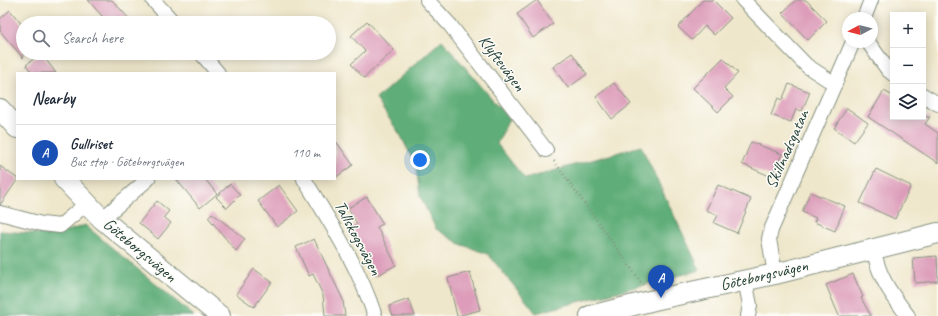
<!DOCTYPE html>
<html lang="en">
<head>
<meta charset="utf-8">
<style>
  :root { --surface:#fff; --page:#f6f6f7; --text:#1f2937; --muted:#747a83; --line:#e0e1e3; --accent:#d93025 }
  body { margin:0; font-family:Caveat,sans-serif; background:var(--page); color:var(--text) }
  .controls { position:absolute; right:12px; top:12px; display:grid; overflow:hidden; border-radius:0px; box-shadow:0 2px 10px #0003 }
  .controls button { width:36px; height:36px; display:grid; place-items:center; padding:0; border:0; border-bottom:1px solid var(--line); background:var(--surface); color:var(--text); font:20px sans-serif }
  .compass { position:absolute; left:842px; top:12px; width:36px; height:36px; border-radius:50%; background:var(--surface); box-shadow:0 2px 10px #0003; rotate:263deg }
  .you { position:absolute; left:420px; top:160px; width:14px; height:14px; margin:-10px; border:3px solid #fff; border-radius:50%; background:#1a73e8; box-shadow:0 0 0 6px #1a73e833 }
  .badge { display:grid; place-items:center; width:26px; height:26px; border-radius:50%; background:var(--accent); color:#fff; font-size:13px; font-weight:700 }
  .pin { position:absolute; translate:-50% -33px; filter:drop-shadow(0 1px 2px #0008) }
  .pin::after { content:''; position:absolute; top:21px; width:14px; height:12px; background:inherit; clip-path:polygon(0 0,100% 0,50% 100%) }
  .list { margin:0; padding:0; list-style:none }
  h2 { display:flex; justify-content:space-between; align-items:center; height:52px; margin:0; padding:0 16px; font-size:17px }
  h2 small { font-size:13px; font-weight:400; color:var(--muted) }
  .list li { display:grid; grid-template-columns:26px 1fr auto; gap:12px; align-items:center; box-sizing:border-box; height:56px; padding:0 16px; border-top:1px solid var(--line) }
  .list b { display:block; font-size:15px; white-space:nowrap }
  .list p { margin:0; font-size:13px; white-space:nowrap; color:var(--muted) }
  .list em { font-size:13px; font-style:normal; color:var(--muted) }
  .icon { flex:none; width:22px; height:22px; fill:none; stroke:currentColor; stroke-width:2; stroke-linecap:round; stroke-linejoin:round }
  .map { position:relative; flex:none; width:938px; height:316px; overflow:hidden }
  .search { position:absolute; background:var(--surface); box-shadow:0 2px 10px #0003; left:16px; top:16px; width:320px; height:44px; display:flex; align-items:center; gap:10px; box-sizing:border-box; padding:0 14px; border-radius:22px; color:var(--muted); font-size:15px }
  .panel { position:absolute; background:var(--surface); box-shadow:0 2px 10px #0003; left:16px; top:72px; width:320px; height:108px; border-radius:0px }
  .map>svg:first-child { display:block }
  .forest { fill:#5fad78; stroke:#3f7556 }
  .building { fill:#dd9dba }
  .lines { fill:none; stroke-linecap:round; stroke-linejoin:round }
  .street-casing { stroke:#879280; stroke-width:16 }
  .secondary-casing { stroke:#879280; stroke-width:22 }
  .path { stroke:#879280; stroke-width:2.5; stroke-dasharray:1 3; stroke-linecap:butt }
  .street { stroke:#fff; stroke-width:14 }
  .secondary { stroke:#fff; stroke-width:20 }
  .labels { text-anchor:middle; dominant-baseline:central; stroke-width:3; stroke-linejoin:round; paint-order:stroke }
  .street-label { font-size:17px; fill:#1f3d34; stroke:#fdfcf7 }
</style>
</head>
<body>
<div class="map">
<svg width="938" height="316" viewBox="0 0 938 316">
  <rect width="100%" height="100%" fill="#fdfcf7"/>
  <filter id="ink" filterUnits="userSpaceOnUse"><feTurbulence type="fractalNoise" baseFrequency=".025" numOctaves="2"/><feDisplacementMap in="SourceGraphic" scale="8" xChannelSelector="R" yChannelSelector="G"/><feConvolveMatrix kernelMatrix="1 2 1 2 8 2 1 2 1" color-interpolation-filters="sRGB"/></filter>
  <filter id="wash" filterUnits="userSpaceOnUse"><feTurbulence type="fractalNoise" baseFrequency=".012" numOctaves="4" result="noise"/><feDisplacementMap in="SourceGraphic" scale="16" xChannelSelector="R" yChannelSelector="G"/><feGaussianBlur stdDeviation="0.9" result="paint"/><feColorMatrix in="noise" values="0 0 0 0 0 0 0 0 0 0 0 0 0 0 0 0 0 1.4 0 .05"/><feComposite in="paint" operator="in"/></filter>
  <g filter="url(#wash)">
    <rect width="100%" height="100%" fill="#efe7cb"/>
    <g class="forest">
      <path d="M 442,40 L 509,119 L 497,144 L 525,179 L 641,146 L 700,270 L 536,313 L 488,254 L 460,244 L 436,229 L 420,196 L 416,166 L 401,136 L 376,99 Z"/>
      <path d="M 85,225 L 194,316 L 0,316 L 0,231 L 56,235 Z"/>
    </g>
    <g id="blocks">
      <g class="building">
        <path d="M 88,0 L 112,0 L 133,23 L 108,23 Z"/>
        <path d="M 537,0 L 553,24 L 533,38 L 517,14 Z"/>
        <path d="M 703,0 L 713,0 L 731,18 L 714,35 L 705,26 L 692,40 L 678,27 Z"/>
        <path d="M 796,0 L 806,0 L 827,21 L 808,40 L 782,13 Z"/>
        <path d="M 10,10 L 23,26 L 23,58 L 0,31 L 0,19 Z"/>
        <path d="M 367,21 L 394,50 L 364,78 L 351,64 L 365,51 L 351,36 Z"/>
        <path d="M 41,53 L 56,73 L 32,73 L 26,65 Z"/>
        <path d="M 572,53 L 587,74 L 568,88 L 553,67 Z"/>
        <path d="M 723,58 L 738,73 L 724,88 L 733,97 L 718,112 L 693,88 Z"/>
        <path d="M 614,83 L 631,104 L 612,119 L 596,97 Z"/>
        <path d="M 789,84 L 810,92 L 802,111 L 796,109 L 791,122 L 771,115 L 778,98 L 782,100 Z"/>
        <path d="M 884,91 L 893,96 L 893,117 L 930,117 L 925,124 L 938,133 L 938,163 L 868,117 Z"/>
        <path d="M 847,108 L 868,123 L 854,142 L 834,128 Z"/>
        <path d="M 335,140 L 353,165 L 335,178 Z"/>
        <path d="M 751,142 L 782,154 L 772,177 L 742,164 Z"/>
        <path d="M 0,166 L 18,179 L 0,205 Z"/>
        <path d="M 876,169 L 911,186 L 895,219 L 860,203 Z"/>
        <path d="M 176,179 L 205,179 L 217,194 L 200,208 Z"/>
        <path d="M 230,184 L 240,195 L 227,208 L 216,197 Z"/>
        <path d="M 279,185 L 298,211 L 277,227 L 258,201 Z"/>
        <path d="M 718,185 L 751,199 L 737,233 L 714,223 L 718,215 L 706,210 Z"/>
        <path d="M 810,192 L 845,206 L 835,231 L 814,222 L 816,218 L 802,212 Z"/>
        <path d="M 367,197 L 383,224 L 377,227 L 396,265 L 376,276 L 362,250 L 364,249 L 351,227 L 357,224 L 348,208 Z"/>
        <path d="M 157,201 L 169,211 L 164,217 L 171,223 L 158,239 L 139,223 Z"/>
        <path d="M 212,213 L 245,239 L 236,251 L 208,217 Z"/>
        <path d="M 314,239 L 343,300 L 345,316 L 325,316 L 323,295 L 313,274 L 309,276 L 296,247 Z"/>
        <path d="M 937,256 L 938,281 L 915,283 L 913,258 Z"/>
        <path d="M 254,269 L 272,282 L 254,307 L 236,294 Z"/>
        <path d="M 470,272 L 480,310 L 457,316 L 448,278 Z"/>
        <path d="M 853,274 L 863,297 L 861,298 L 871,316 L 839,316 L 826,285 Z"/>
        <path d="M 409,299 L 415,316 L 393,316 L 389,306 Z"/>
      </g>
    </g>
  </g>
  <g filter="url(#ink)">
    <use href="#blocks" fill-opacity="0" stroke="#879280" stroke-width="1"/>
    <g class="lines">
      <g class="street-casing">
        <g id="street">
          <path d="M 153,0 L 174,23"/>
          <path d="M 427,0 L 450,25 L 546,150"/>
          <path d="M 743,0 L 807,66 L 835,84"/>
          <path d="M 864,18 L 871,0"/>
          <path d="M 868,42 L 888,70 L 893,74"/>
          <path d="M 201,53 L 218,73"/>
          <path d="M 923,95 L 938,104"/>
          <path d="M 304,179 C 331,223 359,267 375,316"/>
          <path d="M 0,213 L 42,224 L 60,226 L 86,204"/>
          <path d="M 102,219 L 148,179"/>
          <path d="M 874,250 C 878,277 892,295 908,316"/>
          <path d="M 775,274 L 769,239 L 771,230 L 853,42"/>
          <path d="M 745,280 L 750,305 L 748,316"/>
        </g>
      </g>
      <g class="secondary-casing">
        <g id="secondary">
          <path d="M 0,109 L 17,128"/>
          <path d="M 64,179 L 102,219 L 220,316"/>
          <path d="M 590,316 L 654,300 L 775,274 L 938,233"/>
        </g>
      </g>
      <path class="path" d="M 554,161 L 643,285"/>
      <use href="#street" class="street"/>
      <use href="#secondary" class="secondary"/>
    </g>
  </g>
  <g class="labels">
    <g class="street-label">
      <text transform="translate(502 63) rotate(53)">Klyftevägen</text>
      <text transform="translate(787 149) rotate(-66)">Skillnadsgatan</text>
      <text transform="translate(358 238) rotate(62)">Tallskogsvägen</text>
      <text transform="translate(140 250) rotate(40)">Göteborgsvägen</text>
      <text transform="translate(764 275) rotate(-13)">Göteborgsvägen</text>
    </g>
  </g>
</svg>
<div class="controls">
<button>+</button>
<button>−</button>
<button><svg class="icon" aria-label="layers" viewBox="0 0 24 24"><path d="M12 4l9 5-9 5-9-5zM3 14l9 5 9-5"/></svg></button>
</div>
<svg class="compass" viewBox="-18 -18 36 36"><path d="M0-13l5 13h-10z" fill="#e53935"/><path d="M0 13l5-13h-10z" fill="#747a83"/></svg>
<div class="you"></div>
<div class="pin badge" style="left:661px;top:298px;background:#1a4fb4">A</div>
<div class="search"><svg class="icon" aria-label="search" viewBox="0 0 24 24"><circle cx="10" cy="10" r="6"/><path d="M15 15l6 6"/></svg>Search here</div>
<section class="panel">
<h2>Nearby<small></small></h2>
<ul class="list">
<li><span class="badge" style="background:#1a4fb4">A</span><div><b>Gullriset</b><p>Bus stop · Göteborgsvägen</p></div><em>110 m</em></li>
</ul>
</section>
</div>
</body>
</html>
